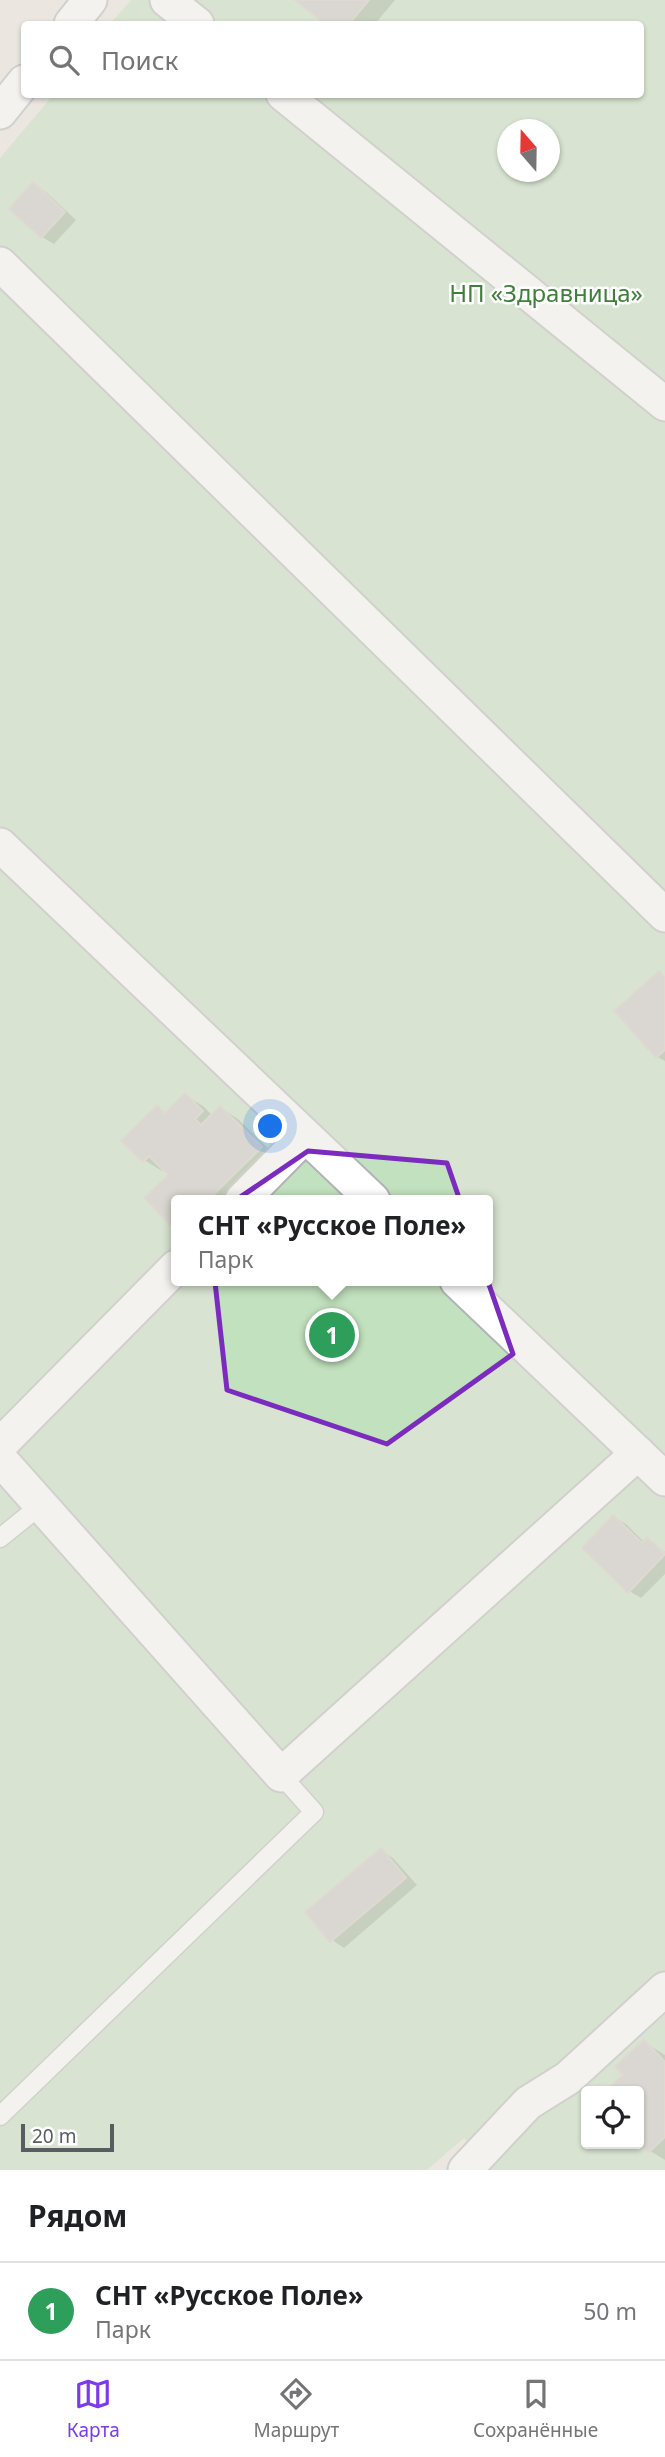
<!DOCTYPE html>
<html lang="ru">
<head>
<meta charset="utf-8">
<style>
  :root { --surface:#fff; --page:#f2f2f2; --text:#202124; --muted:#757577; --line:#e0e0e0; --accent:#7c3aed }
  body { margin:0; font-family:"Noto Sans",sans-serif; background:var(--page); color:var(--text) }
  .controls { position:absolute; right:21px; bottom:21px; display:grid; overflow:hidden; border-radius:7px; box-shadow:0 2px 5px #0004 }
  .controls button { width:63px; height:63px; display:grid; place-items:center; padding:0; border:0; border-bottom:2px solid var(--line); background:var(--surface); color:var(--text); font:35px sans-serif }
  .compass { position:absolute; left:497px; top:119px; width:63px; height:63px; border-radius:50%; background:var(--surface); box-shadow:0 2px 5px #0004; rotate:340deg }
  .scale { position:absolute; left:21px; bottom:18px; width:93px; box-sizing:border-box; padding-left:7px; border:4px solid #595d60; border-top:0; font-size:19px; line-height:24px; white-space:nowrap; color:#595d60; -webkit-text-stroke:5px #fff; paint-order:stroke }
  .you { position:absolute; left:271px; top:1127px; width:24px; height:24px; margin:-18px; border:5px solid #fff; border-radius:50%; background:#1a73e8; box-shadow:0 0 0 10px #1a73e833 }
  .badge { display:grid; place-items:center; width:46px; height:46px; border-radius:50%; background:var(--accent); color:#fff; font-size:23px; font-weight:700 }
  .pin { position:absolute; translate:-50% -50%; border:4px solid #fff; box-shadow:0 2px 7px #0006 }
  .popup { position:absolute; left:171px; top:1195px; width:322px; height:91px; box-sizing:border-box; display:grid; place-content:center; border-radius:7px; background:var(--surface); filter:drop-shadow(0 2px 5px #0005); font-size:23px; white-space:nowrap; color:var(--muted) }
  .popup b { font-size:26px; color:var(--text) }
  .popup::after { content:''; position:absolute; left:50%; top:100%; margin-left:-14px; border:14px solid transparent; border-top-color:var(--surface) }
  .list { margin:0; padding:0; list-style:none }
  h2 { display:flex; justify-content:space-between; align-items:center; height:91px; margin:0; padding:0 28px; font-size:30px }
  h2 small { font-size:23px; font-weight:400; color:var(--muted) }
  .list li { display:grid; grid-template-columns:46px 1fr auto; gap:21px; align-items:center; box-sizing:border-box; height:98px; padding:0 28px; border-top:2px solid var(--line) }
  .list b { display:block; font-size:26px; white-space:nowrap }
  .list p { margin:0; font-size:23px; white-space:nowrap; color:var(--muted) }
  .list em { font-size:23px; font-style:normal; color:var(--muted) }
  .icon { flex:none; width:38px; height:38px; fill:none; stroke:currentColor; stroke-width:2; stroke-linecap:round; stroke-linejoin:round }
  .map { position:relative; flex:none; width:665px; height:2170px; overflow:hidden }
  .search { position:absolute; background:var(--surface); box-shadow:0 2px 5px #0004; left:21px; right:21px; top:21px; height:77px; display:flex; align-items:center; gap:18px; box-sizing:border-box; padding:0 24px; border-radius:7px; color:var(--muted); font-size:26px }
  .sheet { height:189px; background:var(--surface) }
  nav { display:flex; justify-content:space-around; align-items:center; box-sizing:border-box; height:98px; border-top:2px solid var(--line); background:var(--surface); font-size:19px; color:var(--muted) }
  nav a { display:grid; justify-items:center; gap:4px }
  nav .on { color:var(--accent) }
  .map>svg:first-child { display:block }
  .green { fill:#c2e1be; fill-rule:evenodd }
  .shadow { fill:#0003 }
  .building { fill:#c6c2be; stroke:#cfc8bf; stroke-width:2 }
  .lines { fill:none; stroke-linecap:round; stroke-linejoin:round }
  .lane-casing { stroke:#b1b4b7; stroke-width:21 }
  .street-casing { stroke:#b1b4b7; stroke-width:37 }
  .lane { stroke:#fff; stroke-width:18 }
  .street { stroke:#fff; stroke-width:33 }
  .marked { fill:none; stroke:#7b2cbf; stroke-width:5; stroke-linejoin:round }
  .labels { text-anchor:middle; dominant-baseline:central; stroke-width:5; stroke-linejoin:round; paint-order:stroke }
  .park-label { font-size:24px; fill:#3f7f39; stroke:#fff }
</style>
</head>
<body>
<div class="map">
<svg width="665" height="2170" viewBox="0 0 665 2170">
  <rect width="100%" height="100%" fill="#ebe7e0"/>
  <path class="green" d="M 131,0 L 665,0 L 665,2170 L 478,2170 L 481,2158 L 464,2138 L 427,2170 L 0,2170 L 0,158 L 53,95 L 640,94 L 640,24 L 110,24 ZM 508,130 L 550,130 L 550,172 L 508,172 ZM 176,1200 L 488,1200 L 488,1281 L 176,1281 ZM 586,2091 L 639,2091 L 639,2144 L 586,2144 Z"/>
  <g class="shadow">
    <path d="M 298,0 L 395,0 L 375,24 L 328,24 Z"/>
    <path d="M 34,185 L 46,192 L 76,220 L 54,244 L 42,237 Z"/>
    <path d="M 659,973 L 665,977 L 665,1061 L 657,1057 L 617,1011 Z"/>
    <path d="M 185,1095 L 203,1106 L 213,1116 L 221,1108 L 238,1119 L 278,1158 L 236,1200 L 176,1200 L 176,1228 L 147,1198 L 170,1175 L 164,1169 L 162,1171 L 144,1160 L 157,1107 L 168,1113 Z"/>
    <path d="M 614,1517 L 626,1524 L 644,1542 L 647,1540 L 665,1552 L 665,1574 L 641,1598 L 629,1591 Z"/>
    <path d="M 381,1850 L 393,1858 L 417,1885 L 344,1948 L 332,1940 Z"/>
    <path d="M 644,2042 L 665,2055 L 665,2160 L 650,2151 L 639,2139 L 639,2091 L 608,2091 L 626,2075 Z"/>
  </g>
  <g class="building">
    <path d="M 295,0 L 369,0 L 349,24 L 325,24 Z"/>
    <path d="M 33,182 L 65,212 L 41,238 L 9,209 Z"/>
    <path d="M 659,971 L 665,978 L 665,1050 L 656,1058 L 614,1011 Z"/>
    <path d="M 185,1093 L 203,1111 L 195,1119 L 201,1125 L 220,1106 L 262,1147 L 208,1200 L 176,1200 L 176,1231 L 144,1198 L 168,1175 L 149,1156 L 143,1162 L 121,1141 L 157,1105 L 165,1113 Z"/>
    <path d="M 613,1515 L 642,1543 L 647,1537 L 665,1554 L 628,1593 L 582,1548 Z"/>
    <path d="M 381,1848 L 406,1878 L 330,1942 L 305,1912 Z"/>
    <path d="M 644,2040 L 665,2062 L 665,2137 L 649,2152 L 639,2142 L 639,2091 L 605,2091 L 623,2075 L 615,2066 Z"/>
  </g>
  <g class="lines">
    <g class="lane-casing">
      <g id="lane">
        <path d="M 0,1538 L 41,1505"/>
        <path d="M 0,2116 L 314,1812 L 281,1775"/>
      </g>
    </g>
    <g class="street-casing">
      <g id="street">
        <path d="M 167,0 L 197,24"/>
        <path d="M 71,24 L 90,0"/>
        <path d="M 283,94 L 665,404"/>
        <path d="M 0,112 L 24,82"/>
        <path d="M 0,264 L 665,915"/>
        <path d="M 0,845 L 373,1200"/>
        <path d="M 242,1200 L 305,1136"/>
        <path d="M 457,1281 L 665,1479"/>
        <path d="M 0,1445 L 176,1267"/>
        <path d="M 0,1459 L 281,1775 L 638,1453"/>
        <path d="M 465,2170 L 528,2103 L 568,2078 L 665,1989"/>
      </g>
    </g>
    <use href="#lane" class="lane"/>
    <use href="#street" class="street"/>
  </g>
  <path d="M0 0H665V2170H0ZM 308,1151 L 447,1163 L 513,1354 L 387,1444 L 227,1390 L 208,1219 Z" fill="#ebe7e0" fill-opacity=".55" fill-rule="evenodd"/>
  <path class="marked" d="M 308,1151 L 447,1163 L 513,1354 L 387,1444 L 227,1390 L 208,1219 Z"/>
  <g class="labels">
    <g class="park-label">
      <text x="546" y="292">НП «Здравница»</text>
    </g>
  </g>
</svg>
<div class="controls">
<button><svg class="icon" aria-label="locate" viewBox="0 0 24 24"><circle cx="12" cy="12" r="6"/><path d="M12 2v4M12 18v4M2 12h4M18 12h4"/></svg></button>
</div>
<svg class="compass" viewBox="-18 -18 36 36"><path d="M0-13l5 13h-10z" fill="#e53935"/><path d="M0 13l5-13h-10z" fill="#757577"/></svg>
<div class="scale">20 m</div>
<div class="you"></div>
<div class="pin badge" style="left:332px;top:1335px;background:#2e9e5b">1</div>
<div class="popup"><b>СНТ «Русское Поле»</b>Парк</div>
<div class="search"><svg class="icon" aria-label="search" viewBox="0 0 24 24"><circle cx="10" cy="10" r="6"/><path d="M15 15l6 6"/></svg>Поиск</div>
</div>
<section class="sheet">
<h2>Рядом<small></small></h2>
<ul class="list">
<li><span class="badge" style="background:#2e9e5b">1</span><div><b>СНТ «Русское Поле»</b><p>Парк</p></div><em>50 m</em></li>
</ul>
</section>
<nav>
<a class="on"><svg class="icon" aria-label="map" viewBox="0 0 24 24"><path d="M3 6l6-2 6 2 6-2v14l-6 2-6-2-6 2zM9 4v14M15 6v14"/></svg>Карта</a>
<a><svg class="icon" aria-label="directions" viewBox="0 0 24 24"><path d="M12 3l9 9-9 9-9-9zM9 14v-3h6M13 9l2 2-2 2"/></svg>Маршрут</a>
<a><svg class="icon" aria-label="saved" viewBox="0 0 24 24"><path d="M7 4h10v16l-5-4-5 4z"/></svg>Сохранённые</a>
</nav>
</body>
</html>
